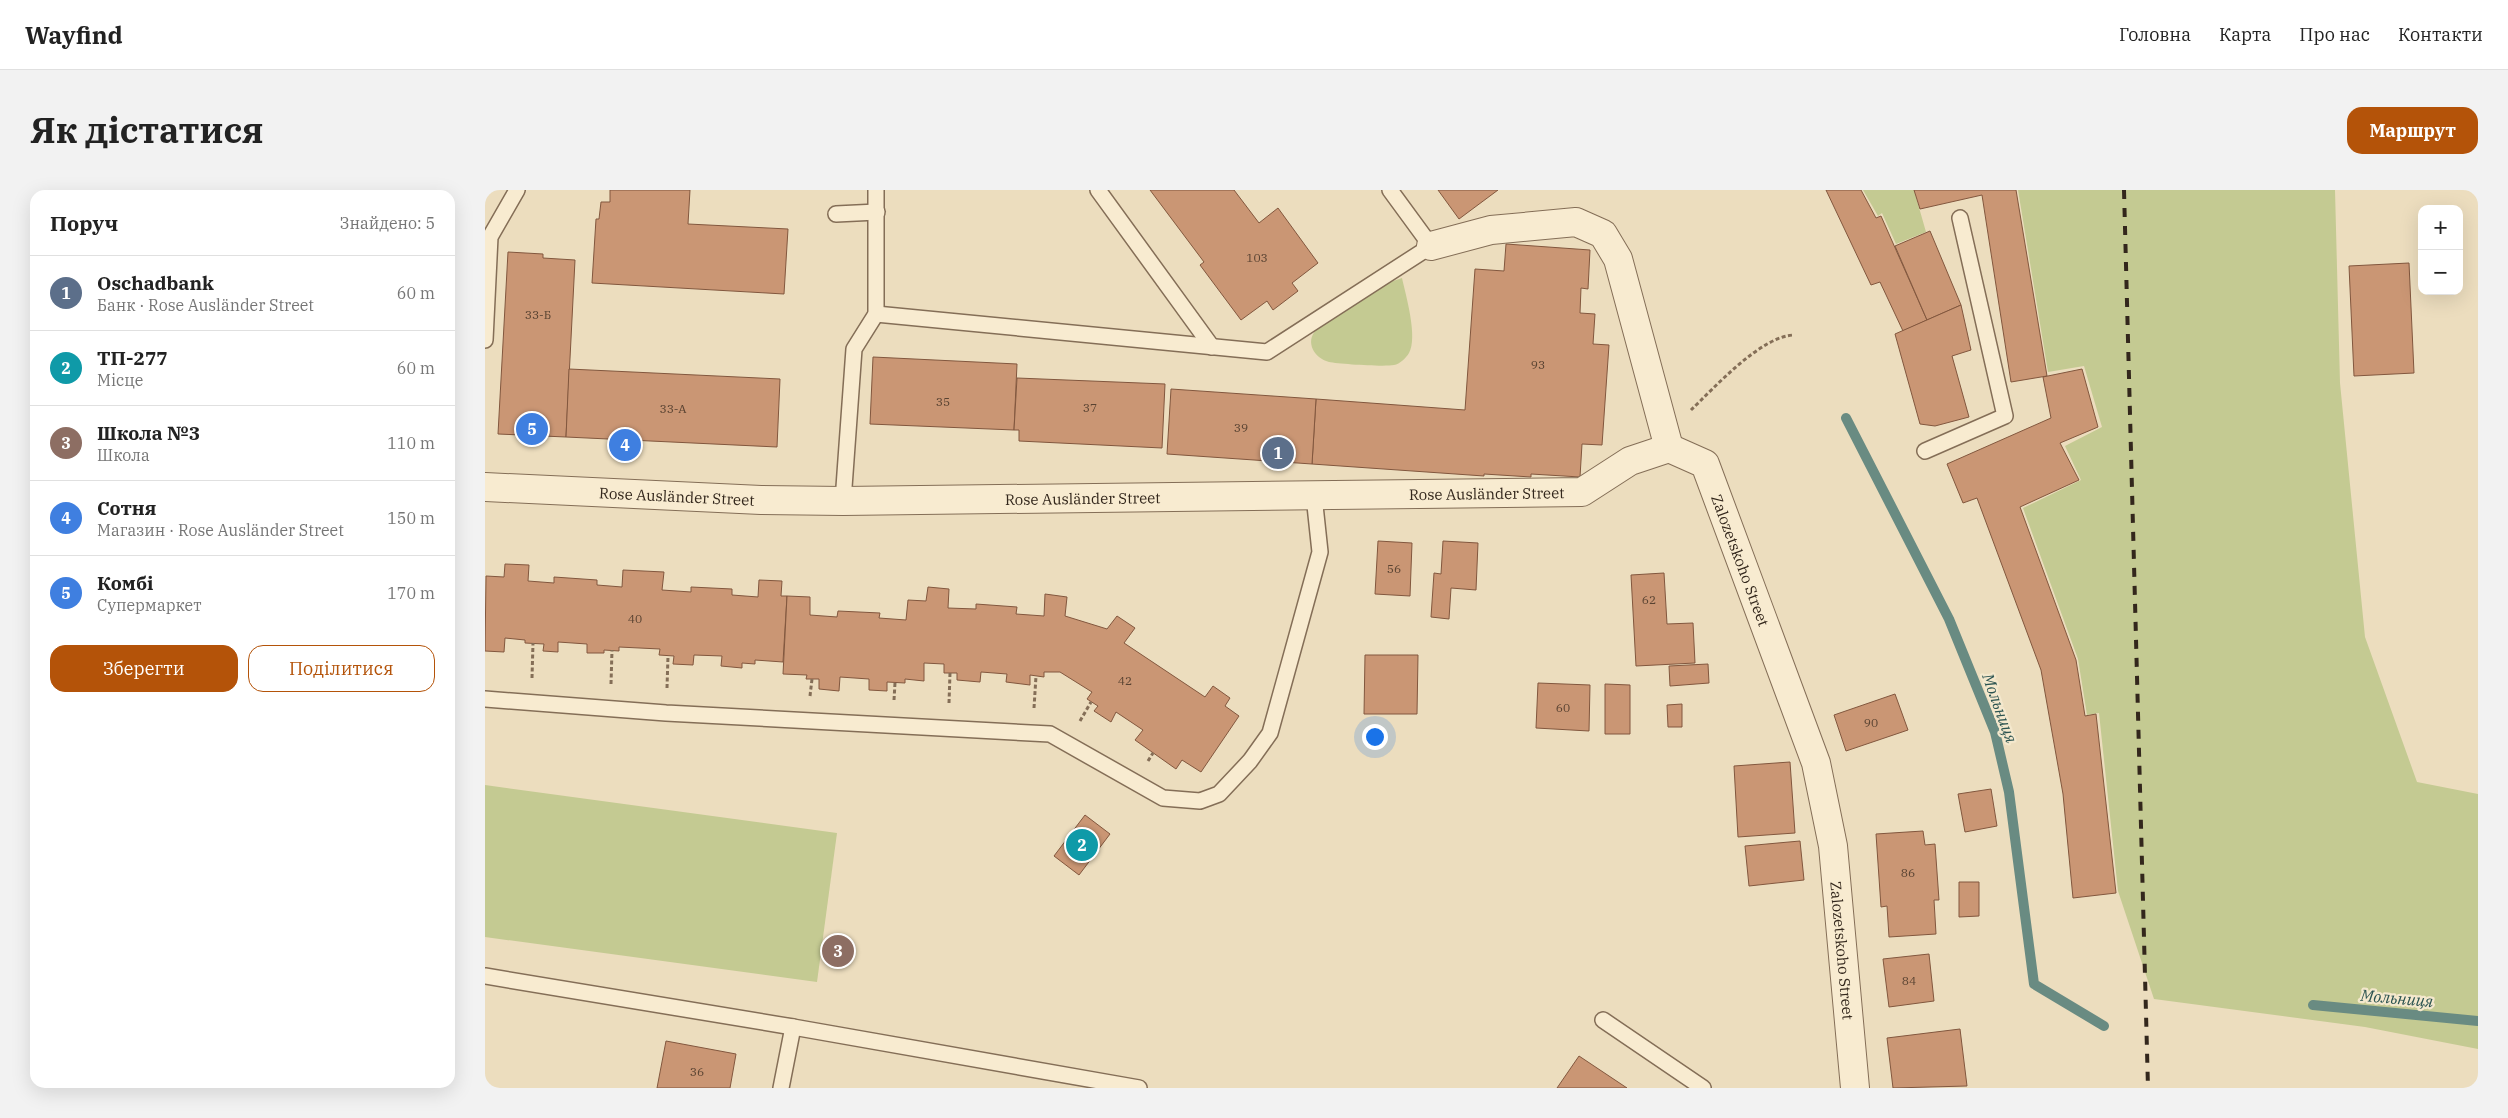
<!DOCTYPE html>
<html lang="uk">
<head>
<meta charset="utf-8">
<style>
  :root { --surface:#fff; --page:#f2f2f2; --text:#222; --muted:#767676; --line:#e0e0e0; --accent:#b45309 }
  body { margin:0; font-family:"IBM Plex Serif",serif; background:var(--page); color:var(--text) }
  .controls { position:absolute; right:15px; top:15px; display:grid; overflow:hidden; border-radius:10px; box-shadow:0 5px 20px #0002 }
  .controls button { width:45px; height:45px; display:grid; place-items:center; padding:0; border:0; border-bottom:1px solid var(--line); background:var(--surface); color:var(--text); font:25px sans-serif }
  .you { position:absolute; left:889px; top:546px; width:18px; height:18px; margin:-12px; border:4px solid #fff; border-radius:50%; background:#1a73e8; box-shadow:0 0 0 8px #1a73e833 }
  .badge { display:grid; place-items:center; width:32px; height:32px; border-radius:50%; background:var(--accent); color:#fff; font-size:16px; font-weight:700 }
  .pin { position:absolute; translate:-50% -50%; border:2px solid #fff; box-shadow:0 1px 5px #0006 }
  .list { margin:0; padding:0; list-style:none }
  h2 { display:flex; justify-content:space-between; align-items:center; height:65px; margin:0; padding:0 20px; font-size:21px }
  h2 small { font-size:16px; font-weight:400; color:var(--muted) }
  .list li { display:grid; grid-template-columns:32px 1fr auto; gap:15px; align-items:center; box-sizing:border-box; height:75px; padding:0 20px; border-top:1px solid var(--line) }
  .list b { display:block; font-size:19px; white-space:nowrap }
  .list p { margin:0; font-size:16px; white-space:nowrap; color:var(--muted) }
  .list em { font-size:16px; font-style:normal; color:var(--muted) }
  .actions { display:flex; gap:10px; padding:15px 20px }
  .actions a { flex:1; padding:11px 0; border:1px solid var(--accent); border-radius:15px; text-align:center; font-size:18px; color:var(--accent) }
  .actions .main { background:var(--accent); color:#fff }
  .map { position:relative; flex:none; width:1993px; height:898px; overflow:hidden; border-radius:15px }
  header { display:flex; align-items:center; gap:30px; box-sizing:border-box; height:70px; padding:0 25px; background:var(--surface); border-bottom:1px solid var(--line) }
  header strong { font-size:24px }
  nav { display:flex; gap:28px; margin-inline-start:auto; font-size:18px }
  .intro { display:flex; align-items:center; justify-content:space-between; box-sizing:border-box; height:120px; padding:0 30px }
  h1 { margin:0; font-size:35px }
  .button { padding:12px 22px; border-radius:15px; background:var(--accent); color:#fff; font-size:18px; font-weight:700 }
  main { display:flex; gap:30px; padding:0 30px }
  aside { flex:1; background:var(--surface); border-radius:15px; box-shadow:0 5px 20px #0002 }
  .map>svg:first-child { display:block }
  .green { fill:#c4ca92 }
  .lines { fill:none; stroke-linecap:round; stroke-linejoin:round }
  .stream { stroke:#698b82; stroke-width:10 }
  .building { fill:#ca9674; stroke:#82573e }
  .service-casing { stroke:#846e57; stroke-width:18 }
  .minor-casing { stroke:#846e57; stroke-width:30 }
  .path { stroke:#846e57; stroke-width:3; stroke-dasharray:4 2.5; stroke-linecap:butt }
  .service { stroke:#f8ebd0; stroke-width:15 }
  .minor { stroke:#f8ebd0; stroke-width:28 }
  .rail { stroke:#33271c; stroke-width:4; stroke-dasharray:9 9; stroke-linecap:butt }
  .labels { text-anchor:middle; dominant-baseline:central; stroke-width:4.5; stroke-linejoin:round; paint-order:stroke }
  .number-label { font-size:12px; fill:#594332 }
  .street-label { font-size:15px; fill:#33271c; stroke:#f4e8cd }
  .water-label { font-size:16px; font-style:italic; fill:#2b5350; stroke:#f4e8cd }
</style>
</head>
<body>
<header>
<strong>Wayfind</strong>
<nav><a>Головна</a><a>Карта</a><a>Про нас</a><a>Контакти</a></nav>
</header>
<div class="intro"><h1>Як дістатися</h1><a class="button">Маршрут</a></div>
<main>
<aside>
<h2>Поруч<small>Знайдено: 5</small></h2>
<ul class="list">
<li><span class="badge" style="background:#5c6f8a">1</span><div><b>Oschadbank</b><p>Банк · Rose Ausländer Street</p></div><em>60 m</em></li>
<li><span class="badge" style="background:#0f9aa8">2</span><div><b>ТП-277</b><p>Місце</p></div><em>60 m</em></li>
<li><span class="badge" style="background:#8d6e63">3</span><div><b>Школа №3</b><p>Школа</p></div><em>110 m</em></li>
<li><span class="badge" style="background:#3f7fe0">4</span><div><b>Сотня</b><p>Магазин · Rose Ausländer Street</p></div><em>150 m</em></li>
<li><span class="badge" style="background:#3f7fe0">5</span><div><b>Комбі</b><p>Супермаркет</p></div><em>170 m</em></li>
</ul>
<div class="actions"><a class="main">Зберегти</a><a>Поділитися</a></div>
</aside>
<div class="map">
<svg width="1993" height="898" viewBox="0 0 1993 898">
  <rect width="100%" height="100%" fill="#ecddbe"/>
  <g class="green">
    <path d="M 1378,0 L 1429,0 L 1441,42 L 1411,54 L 1397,23 L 1393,26 Z"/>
    <path d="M 1533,0 L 1850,0 L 1855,193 L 1880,447 L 1932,592 L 1993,604 L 1993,859 L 1880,837 L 1669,809 L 1633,701 L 1614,523 L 1602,525 L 1593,469 L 1538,318 L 1596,290 L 1580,256 L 1617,237 L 1599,176 L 1563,182 Z"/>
    <path d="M 917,88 C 921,106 933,147 924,163 C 921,168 915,174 909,175 C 899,177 854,174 844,172 C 829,168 820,152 831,140 L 891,97 Z"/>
    <path d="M 0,595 L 352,643 L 332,792 L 0,747 Z"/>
  </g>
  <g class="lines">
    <g class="stream">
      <path d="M 1361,228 L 1464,429 L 1510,542 L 1524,602 L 1549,794 L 1619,836"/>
      <path d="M 1828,815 L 1993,831"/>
    </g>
  </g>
  <g class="building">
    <path d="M 125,0 L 205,0 L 203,34 L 303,39 L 299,104 L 107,93 L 111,29 L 114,29 L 116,12 L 125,12 Z"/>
    <path d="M 665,0 L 749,0 L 774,33 L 793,18 L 833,73 L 807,93 L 813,101 L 788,120 L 782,111 L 756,130 L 715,75 L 719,72 Z"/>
    <path d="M 953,0 L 1013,0 L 974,29 Z"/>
    <path d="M 1341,0 L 1376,0 L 1391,28 L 1396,26 L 1442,130 L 1418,141 L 1395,92 L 1386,95 Z"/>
    <path d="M 1429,0 L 1531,0 L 1562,186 L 1526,192 L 1497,5 L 1435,19 Z"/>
    <path d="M 1445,41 L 1476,115 L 1442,130 L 1410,56 Z"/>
    <path d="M 1021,54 L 1105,60 L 1103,99 L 1096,98 L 1095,123 L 1110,124 L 1108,154 L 1124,155 L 1117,255 L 1097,254 L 1095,287 L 1046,284 L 1046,287 L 999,284 L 999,286 L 827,274 L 831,209 L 980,220 L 990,79 L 1019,81 Z"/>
    <path d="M 23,62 L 58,64 L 58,68 L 90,70 L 81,247 L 13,244 Z"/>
    <path d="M 1924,73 L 1929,183 L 1869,186 L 1864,76 Z"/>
    <path d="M 1476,115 L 1486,160 L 1467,166 L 1484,227 L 1450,236 L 1435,234 L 1410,144 Z"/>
    <path d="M 388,167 L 532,174 L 529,240 L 385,234 Z"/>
    <path d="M 84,179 L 295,189 L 292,257 L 81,247 Z"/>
    <path d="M 1597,179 L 1613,237 L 1575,253 L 1594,290 L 1535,317 L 1591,470 L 1600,526 L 1611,524 L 1631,703 L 1588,708 L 1578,604 L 1556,480 L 1492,308 L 1478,313 L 1462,274 L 1566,228 L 1558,187 Z"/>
    <path d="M 532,188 L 680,194 L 677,258 L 534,251 L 534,240 L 529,240 Z"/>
    <path d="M 686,199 L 831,209 L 827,274 L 682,264 Z"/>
    <path d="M 893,351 L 927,353 L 925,406 L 890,404 Z"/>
    <path d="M 958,351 L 993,353 L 991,400 L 966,398 L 964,429 L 946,427 L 949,383 L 956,384 Z"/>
    <path d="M 20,374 L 44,375 L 43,391 L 69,393 L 69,387 L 112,390 L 112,395 L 137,397 L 138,380 L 179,382 L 177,400 L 206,402 L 206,397 L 247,399 L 247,405 L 273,407 L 274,390 L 297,391 L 296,406 L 302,406 L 298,472 L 270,470 L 270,474 L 257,473 L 257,478 L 236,476 L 237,466 L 209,465 L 208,475 L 188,474 L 189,466 L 174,465 L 175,459 L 134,457 L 134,461 L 119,460 L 119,463 L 102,463 L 102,454 L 73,452 L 73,462 L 58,461 L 59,454 L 40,453 L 40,450 L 20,448 L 19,462 L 0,461 L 1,386 L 19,387 Z"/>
    <path d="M 1179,383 L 1182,434 L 1208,433 L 1210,473 L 1151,476 L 1146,385 Z"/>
    <path d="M 443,397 L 464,399 L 463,418 L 491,419 L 491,414 L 532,417 L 531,424 L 559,426 L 560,404 L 582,407 L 580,426 L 622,439 L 632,426 L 650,438 L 639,453 L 720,507 L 728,496 L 745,508 L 740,516 L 754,526 L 716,582 L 697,570 L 691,579 L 650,550 L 658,540 L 631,522 L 626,532 L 609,521 L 613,516 L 602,509 L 607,502 L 575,482 L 559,482 L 559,487 L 545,485 L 545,495 L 521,492 L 522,484 L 496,482 L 495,492 L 472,490 L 472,483 L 459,483 L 459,474 L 439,473 L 439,491 L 420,489 L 420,493 L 402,492 L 402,501 L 384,500 L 384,489 L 355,487 L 354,501 L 334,499 L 334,489 L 321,489 L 322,485 L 298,484 L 302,406 L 325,407 L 325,425 L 352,427 L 353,421 L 395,423 L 394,428 L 421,430 L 423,410 L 441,411 Z"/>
    <path d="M 880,465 L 933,465 L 932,524 L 879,524 Z"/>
    <path d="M 1223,474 L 1224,493 L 1185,496 L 1184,476 Z"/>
    <path d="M 1053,493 L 1105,495 L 1104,541 L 1051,538 Z"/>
    <path d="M 1120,494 L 1145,495 L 1145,544 L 1120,544 Z"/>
    <path d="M 1410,504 L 1423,540 L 1361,561 L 1349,525 Z"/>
    <path d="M 1197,514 L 1197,537 L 1183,537 L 1182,515 Z"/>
    <path d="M 1305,572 L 1310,643 L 1253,647 L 1249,576 Z"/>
    <path d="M 1506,599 L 1512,636 L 1480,642 L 1473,604 Z"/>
    <path d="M 600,625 L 625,644 L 594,685 L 569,666 Z"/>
    <path d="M 1438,641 L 1440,655 L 1450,654 L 1454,710 L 1449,710 L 1451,744 L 1404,747 L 1402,716 L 1396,717 L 1391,644 Z"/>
    <path d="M 1315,651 L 1319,690 L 1264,696 L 1260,656 Z"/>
    <path d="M 1474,692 L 1494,692 L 1494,726 L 1474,727 Z"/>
    <path d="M 1444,764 L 1449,811 L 1404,817 L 1398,769 Z"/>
    <path d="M 1475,839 L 1482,896 L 1408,898 L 1402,848 Z"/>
    <path d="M 181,851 L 251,864 L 245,898 L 172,898 Z"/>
    <path d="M 1094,866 L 1142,898 L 1072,898 Z"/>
  </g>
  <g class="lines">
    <g class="service-casing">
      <g id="service">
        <path d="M 613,0 L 727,157"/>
        <path d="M 351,24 L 392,22"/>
        <path d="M 391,124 L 782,162 L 946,56 L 905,0"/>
        <path d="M 0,150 L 5,47 L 32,0"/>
        <path d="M 1440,261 L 1520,226 L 1475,28"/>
        <path d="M 358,311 L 369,159 L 391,124 L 391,0"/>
        <path d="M 0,509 L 181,523 L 565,544 L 678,608 L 715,611 L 734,604 L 765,571 L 785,543 L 835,362 L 829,306"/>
        <path d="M 0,786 L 308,837 L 296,898"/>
        <path d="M 1118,830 L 1218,898"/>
        <path d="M 308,837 L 654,898"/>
      </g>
    </g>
    <g class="minor-casing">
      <g id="minor">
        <path d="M 946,56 L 1006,40 L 1091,32 L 1118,44 L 1133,69 L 1184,258"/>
        <path id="s1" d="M 1184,258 L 1220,274 L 1331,573 L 1348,656 L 1370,898"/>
        <path id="s2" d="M 0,297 L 276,310 L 358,311 L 1097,302 L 1145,271 L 1184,258"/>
      </g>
    </g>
    <g class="path">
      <path d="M 1206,220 C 1230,197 1276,146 1309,145"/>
      <path d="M 47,488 L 48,453"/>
      <path d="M 126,494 L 127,460"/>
      <path d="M 182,498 L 183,466"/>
      <path d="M 325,506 L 327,489"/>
      <path d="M 409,510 L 410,493"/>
      <path d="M 464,513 L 465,483"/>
      <path d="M 549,518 L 551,486"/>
      <path d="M 595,531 L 606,512"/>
      <path d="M 663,571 L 668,563"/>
    </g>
    <use href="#service" class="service"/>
    <use href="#minor" class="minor"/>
    <path class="rail" d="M 1639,0 L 1663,898"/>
  </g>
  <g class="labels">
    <g class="number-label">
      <text x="772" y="67">103</text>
      <text x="53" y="124">33-Б</text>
      <text x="1053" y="174">93</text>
      <text x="458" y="211">35</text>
      <text x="605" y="217">37</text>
      <text x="188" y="218">33-А</text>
      <text x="756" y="237">39</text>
      <text x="909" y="378">56</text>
      <text x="1164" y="409">62</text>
      <text x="150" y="428">40</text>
      <text x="640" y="490">42</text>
      <text x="1078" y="517">60</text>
      <text x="1386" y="532">90</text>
      <text x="1423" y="682">86</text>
      <text x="1424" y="790">84</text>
      <text x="212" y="881">36</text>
    </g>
    <g class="street-label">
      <text stroke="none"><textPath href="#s2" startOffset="1002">Rose Ausländer Street</textPath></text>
      <text stroke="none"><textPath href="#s2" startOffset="192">Rose Ausländer Street</textPath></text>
      <text stroke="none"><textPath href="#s2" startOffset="598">Rose Ausländer Street</textPath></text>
      <text stroke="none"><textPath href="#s1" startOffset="142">Zalozetskoho Street</textPath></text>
      <text stroke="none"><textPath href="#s1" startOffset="548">Zalozetskoho Street</textPath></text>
    </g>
    <g class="water-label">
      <text transform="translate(1515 518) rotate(70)">Мольниця</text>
      <text transform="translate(1912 808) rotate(5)">Мольниця</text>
    </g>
  </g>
</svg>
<div class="controls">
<button>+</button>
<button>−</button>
</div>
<div class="you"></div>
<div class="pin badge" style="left:793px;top:263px;background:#5c6f8a">1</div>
<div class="pin badge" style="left:597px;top:655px;background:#0f9aa8">2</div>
<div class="pin badge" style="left:353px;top:761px;background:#8d6e63">3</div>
<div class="pin badge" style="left:140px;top:255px;background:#3f7fe0">4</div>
<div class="pin badge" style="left:47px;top:239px;background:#3f7fe0">5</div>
</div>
</main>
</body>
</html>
